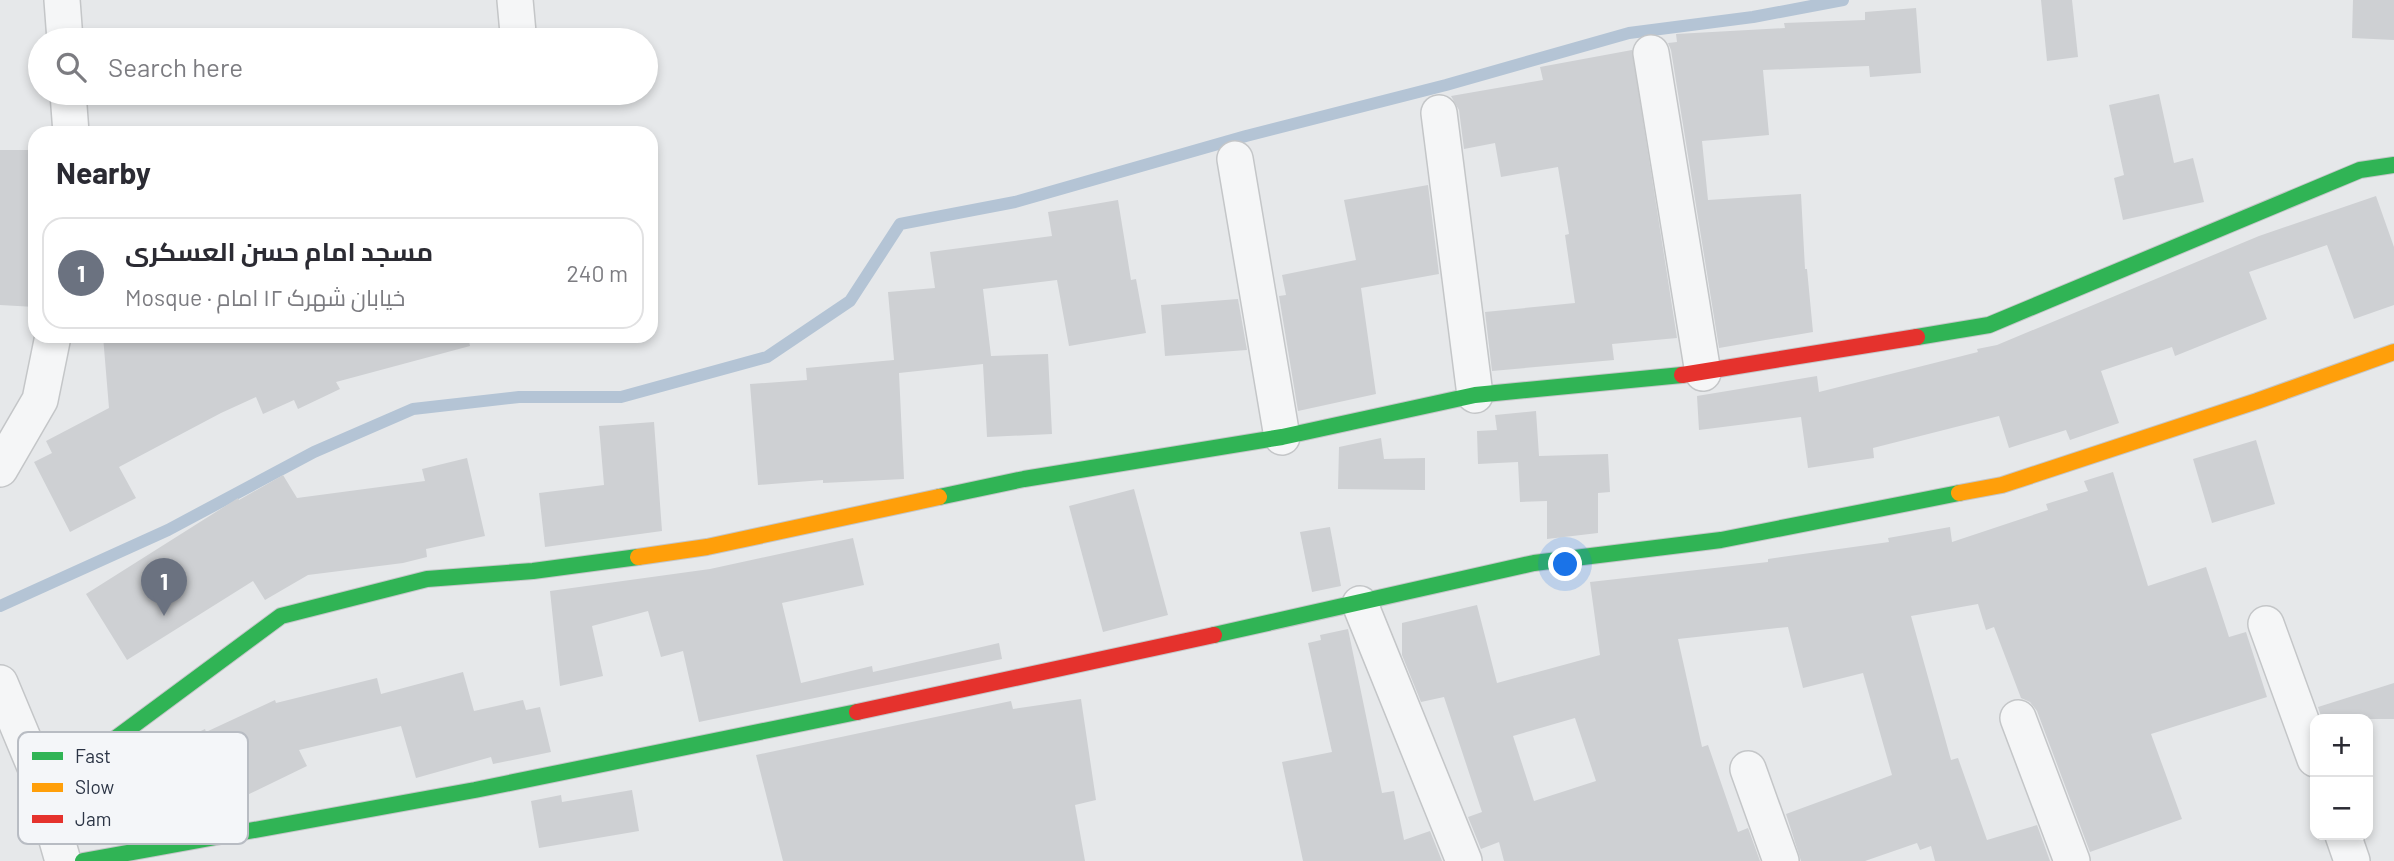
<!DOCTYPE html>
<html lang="en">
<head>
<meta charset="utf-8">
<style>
  :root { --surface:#fff; --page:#f2f2f3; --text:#2b2b33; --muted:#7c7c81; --line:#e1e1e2; --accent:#6c737f }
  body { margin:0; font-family:Barlow,Cairo,sans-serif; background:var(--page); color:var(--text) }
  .controls { position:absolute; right:21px; bottom:21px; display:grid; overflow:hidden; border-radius:14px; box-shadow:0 4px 10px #0003 }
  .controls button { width:63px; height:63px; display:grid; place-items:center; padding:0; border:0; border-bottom:2px solid var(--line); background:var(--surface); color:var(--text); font:35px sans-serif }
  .you { position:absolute; left:1566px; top:565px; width:24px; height:24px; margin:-18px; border:5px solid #fff; border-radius:50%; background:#1a73e8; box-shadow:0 0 0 10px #1a73e833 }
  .badge { display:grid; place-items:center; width:46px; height:46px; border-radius:50%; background:var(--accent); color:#fff; font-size:23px; font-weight:700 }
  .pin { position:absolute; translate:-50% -58px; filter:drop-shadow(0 2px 4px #0008) }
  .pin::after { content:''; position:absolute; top:37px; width:24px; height:21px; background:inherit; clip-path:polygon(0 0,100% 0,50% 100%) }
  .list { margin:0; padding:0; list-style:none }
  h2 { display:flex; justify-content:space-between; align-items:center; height:91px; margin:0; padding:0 28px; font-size:30px }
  h2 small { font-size:23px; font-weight:400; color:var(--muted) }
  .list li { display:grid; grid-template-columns:46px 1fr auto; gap:21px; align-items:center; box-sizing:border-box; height:112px; margin:0 14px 14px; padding:0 14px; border:2px solid var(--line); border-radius:21px }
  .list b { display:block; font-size:26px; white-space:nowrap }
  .list p { margin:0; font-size:23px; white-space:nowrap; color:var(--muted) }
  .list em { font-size:23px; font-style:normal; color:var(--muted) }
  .icon { flex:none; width:38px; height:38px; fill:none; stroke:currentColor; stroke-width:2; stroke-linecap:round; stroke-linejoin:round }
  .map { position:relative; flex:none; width:2394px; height:861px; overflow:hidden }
  .search { position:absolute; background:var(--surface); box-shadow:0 4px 10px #0003; left:28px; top:28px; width:630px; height:77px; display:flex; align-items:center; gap:18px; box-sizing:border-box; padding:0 24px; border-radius:38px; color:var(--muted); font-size:26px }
  .panel { position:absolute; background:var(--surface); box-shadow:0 4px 10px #0003; left:28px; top:126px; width:630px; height:217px; border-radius:21px }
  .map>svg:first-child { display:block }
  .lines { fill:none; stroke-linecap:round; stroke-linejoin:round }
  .stream { stroke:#b4c4d5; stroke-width:12 }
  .building { fill:#ced0d3; fill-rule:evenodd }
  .street-casing { stroke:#c4c6c8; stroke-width:38 }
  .fast-casing { stroke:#c4c6c8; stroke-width:18 }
  .slow-casing { stroke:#c4c6c8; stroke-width:18 }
  .jam-casing { stroke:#c4c6c8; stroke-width:18 }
  .street { stroke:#f5f6f7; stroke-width:35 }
  .fast { stroke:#30b455; stroke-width:16 }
  .slow { stroke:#ff9f0a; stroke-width:16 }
  .jam { stroke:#e5322d; stroke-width:16 }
  .key { fill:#f4f6f9; stroke:#b8bcc3; stroke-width:2 }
  .key-label { font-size:19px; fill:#2b3445 }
</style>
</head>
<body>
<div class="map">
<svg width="2394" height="861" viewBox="0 0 2394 861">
  <rect width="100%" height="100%" fill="#e6e8ea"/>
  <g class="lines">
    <path class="stream" d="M 0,606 L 168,530 L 314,452 L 413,409 L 519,397 L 621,397 L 767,357 L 850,301 L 900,224 L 1015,202 L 1246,136 L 1446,85 L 1629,33 L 1753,17 L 1843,0"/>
  </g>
  <g class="building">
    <path d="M 2041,0 L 2072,0 L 2078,57 L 2047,61 Z"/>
    <path d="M 2353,0 L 2394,0 L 2394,40 L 2352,38 Z"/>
    <path d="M 1916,8 L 1921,73 L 1870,77 L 1869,66 L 1763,70 L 1769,135 L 1702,141 L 1708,200 L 1801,194 L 1805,269 L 1807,269 L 1813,332 L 1719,348 L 1671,50 L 1668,43 L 1677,42 L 1676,34 L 1785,28 L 1784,23 L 1865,20 L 1865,12 Z"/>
    <path d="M 1632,50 L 1677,338 L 1612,344 L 1614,360 L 1492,371 L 1485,312 L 1575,303 L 1565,235 L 1569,234 L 1558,167 L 1501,177 L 1495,143 L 1464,149 L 1459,110 L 1451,96 L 1543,80 L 1540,67 Z"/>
    <path d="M 2159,94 L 2174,163 L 2193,158 L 2204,202 L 2123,220 L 2114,178 L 2124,175 L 2109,105 Z"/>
    <path d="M 0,150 L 35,150 L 35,307 L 0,305 Z"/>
    <path d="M 1428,185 L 1439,274 L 1361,288 L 1376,394 L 1298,411 L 1279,296 L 1286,295 L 1282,275 L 1356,260 L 1344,200 Z"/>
    <path d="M 2376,196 L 2394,247 L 2394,305 L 2354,319 L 2327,245 L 2249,272 L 2267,319 L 2175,356 L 2172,347 L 2101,371 L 2119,423 L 2070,440 L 2066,430 L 2009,448 L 1999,416 L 1873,448 L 1874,458 L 1808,468 L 1801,417 L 1699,430 L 1697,396 L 1817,376 L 1819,392 L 1978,352 L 1977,349 L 1997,345 L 2259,236 Z"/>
    <path d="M 1118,200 L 1131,280 L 1136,279 L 1146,333 L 1069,346 L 1057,280 L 983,289 L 991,356 L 1048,354 L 1052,434 L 987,437 L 983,364 L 899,373 L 904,479 L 823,483 L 823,480 L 758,485 L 750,384 L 807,380 L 806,368 L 894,360 L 888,292 L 935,288 L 930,252 L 1052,236 L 1048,212 Z"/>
    <path d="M 1238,299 L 1247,350 L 1165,356 L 1161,305 Z"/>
    <path d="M 103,336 L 468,336 L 470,346 L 336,382 L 340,389 L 298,409 L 294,400 L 263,414 L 256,397 L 221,413 L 119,467 L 136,498 L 70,532 L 34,462 L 52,453 L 46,441 L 109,408 Z"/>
    <path d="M 1536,411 L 1539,456 L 1608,454 L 1610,492 L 1598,493 L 1598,533 L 1547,539 L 1547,501 L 1520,502 L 1518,462 L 1478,464 L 1477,431 L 1497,430 L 1495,415 Z"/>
    <path d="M 654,422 L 662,531 L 545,547 L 539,493 L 604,485 L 599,426 Z"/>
    <path d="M 1381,438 L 1384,459 L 1425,458 L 1425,490 L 1338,489 L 1339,447 Z"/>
    <path d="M 2256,440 L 2275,504 L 2212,523 L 2193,459 Z"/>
    <path d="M 467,458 L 485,536 L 426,549 L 427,557 L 403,563 L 308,575 L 265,600 L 253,581 L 127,660 L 86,594 L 238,498 L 239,500 L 283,475 L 297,498 L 425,481 L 422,469 Z"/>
    <path d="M 2113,472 L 2148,586 L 2206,567 L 2229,637 L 2246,632 L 2267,697 L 2151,734 L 2182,819 L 2090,852 L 2037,711 L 2030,702 L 2021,698 L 1994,627 L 1986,630 L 1978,604 L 1911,616 L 1951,760 L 1958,758 L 1987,840 L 2037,825 L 2050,861 L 1935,861 L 1931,846 L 1920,850 L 1917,843 L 1865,861 L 1801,861 L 1786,814 L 1892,775 L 1863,673 L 1803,688 L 1788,627 L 1678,639 L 1702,747 L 1708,745 L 1738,832 L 1748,828 L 1760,861 L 1504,861 L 1499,842 L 1481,849 L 1468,817 L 1482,812 L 1444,697 L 1421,702 L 1402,655 L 1402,623 L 1477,605 L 1497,683 L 1600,655 L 1590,582 L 1768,562 L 1768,559 L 1889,542 L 1888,538 L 1950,527 L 1952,542 L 2048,510 L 2046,504 L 2088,491 L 2084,481 ZM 1575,718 L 1596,781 L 1534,801 L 1513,736 Z"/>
    <path d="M 1134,489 L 1168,615 L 1103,632 L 1069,506 Z"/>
    <path d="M 1330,527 L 1341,586 L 1312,592 L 1300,532 Z"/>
    <path d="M 853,538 L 864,585 L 782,603 L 801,683 L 872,666 L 873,672 L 999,643 L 1002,659 L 699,722 L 683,651 L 661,657 L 648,611 L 592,626 L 603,676 L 560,686 L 550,591 L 710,569 Z"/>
    <path d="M 1348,629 L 1382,793 L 1394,791 L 1404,840 L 1430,831 L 1442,861 L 1303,861 L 1282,762 L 1332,752 L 1308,643 L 1321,640 L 1320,635 Z"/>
    <path d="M 463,672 L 474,711 L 523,700 L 526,710 L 540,707 L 551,752 L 493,764 L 491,757 L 416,778 L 401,726 L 299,750 L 307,766 L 245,796 L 239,783 L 145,828 L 121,832 L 96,781 L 205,729 L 206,732 L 275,700 L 276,703 L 377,678 L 381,694 Z"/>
    <path d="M 2394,683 L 2394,719 L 2322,719 L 2318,707 Z"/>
    <path d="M 1081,699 L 1096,800 L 1075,805 L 1085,861 L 783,861 L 756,755 L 1011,701 L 1013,709 Z"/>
    <path d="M 632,790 L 639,831 L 539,848 L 531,801 L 561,795 L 562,802 Z"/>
  </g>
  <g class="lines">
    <g class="street-casing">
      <g id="street">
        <path d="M 62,0 L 65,40"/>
        <path d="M 515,0 L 518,33"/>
        <path d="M 1651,53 L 1703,373"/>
        <path d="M 68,93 L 71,133"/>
        <path d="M 1439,113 L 1475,395"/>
        <path d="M 1235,159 L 1282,437"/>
        <path d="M 0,469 L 40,400 L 53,336"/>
        <path d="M 1360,604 L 1464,861"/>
        <path d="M 2266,624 L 2315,759"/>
        <path d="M 0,683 L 38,774 L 63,861"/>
        <path d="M 2018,718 L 2072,861"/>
        <path d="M 1748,769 L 1781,861"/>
        <path d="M 2343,835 L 2352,861"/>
      </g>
    </g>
    <g class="fast-casing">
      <g id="fast">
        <path d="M 1917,337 L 1989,325 L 2360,170 L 2394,165"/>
        <path d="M 939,497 L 1024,479 L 1282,437 L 1475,395 L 1682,375"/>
        <path d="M 1214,635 L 1534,563 L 1721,540 L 1959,493"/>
        <path d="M 38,774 L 100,750 L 281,616 L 427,579 L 533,571 L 638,557"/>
        <path d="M 83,861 L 475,790 L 857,712"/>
      </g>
    </g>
    <g class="slow-casing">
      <g id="slow">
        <path d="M 1959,493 L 2002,485 L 2257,401 L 2394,352"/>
        <path d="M 638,557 L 707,547 L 939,497"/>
      </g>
    </g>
    <g class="jam-casing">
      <g id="jam">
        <path d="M 1682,375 L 1917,337"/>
        <path d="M 857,712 L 1214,635"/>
      </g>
    </g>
    <use href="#street" class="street"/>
    <use href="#fast" class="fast"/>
    <use href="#slow" class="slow"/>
    <use href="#jam" class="jam"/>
  </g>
  <rect x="18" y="732" width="230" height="112" rx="10" class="key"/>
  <rect x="32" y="752" width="31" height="8" fill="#30b455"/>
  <rect x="32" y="783" width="31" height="9" fill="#ff9f0a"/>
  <rect x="32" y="815" width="31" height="8" fill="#e5322d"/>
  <g class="key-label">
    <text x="75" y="763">Fast</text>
    <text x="75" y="794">Slow</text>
    <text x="75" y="826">Jam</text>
  </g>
</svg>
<div class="controls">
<button>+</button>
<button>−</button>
</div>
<div class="you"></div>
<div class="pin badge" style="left:164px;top:616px;background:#6b7280">1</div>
<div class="search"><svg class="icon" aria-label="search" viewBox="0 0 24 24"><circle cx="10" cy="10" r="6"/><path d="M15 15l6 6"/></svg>Search here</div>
<section class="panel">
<h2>Nearby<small></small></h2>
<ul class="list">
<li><span class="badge" style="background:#6b7280">1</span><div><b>مسجد امام حسن العسکری</b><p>Mosque · خیابان شهرک ۱۲ امام</p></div><em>240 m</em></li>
</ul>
</section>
</div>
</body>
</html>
